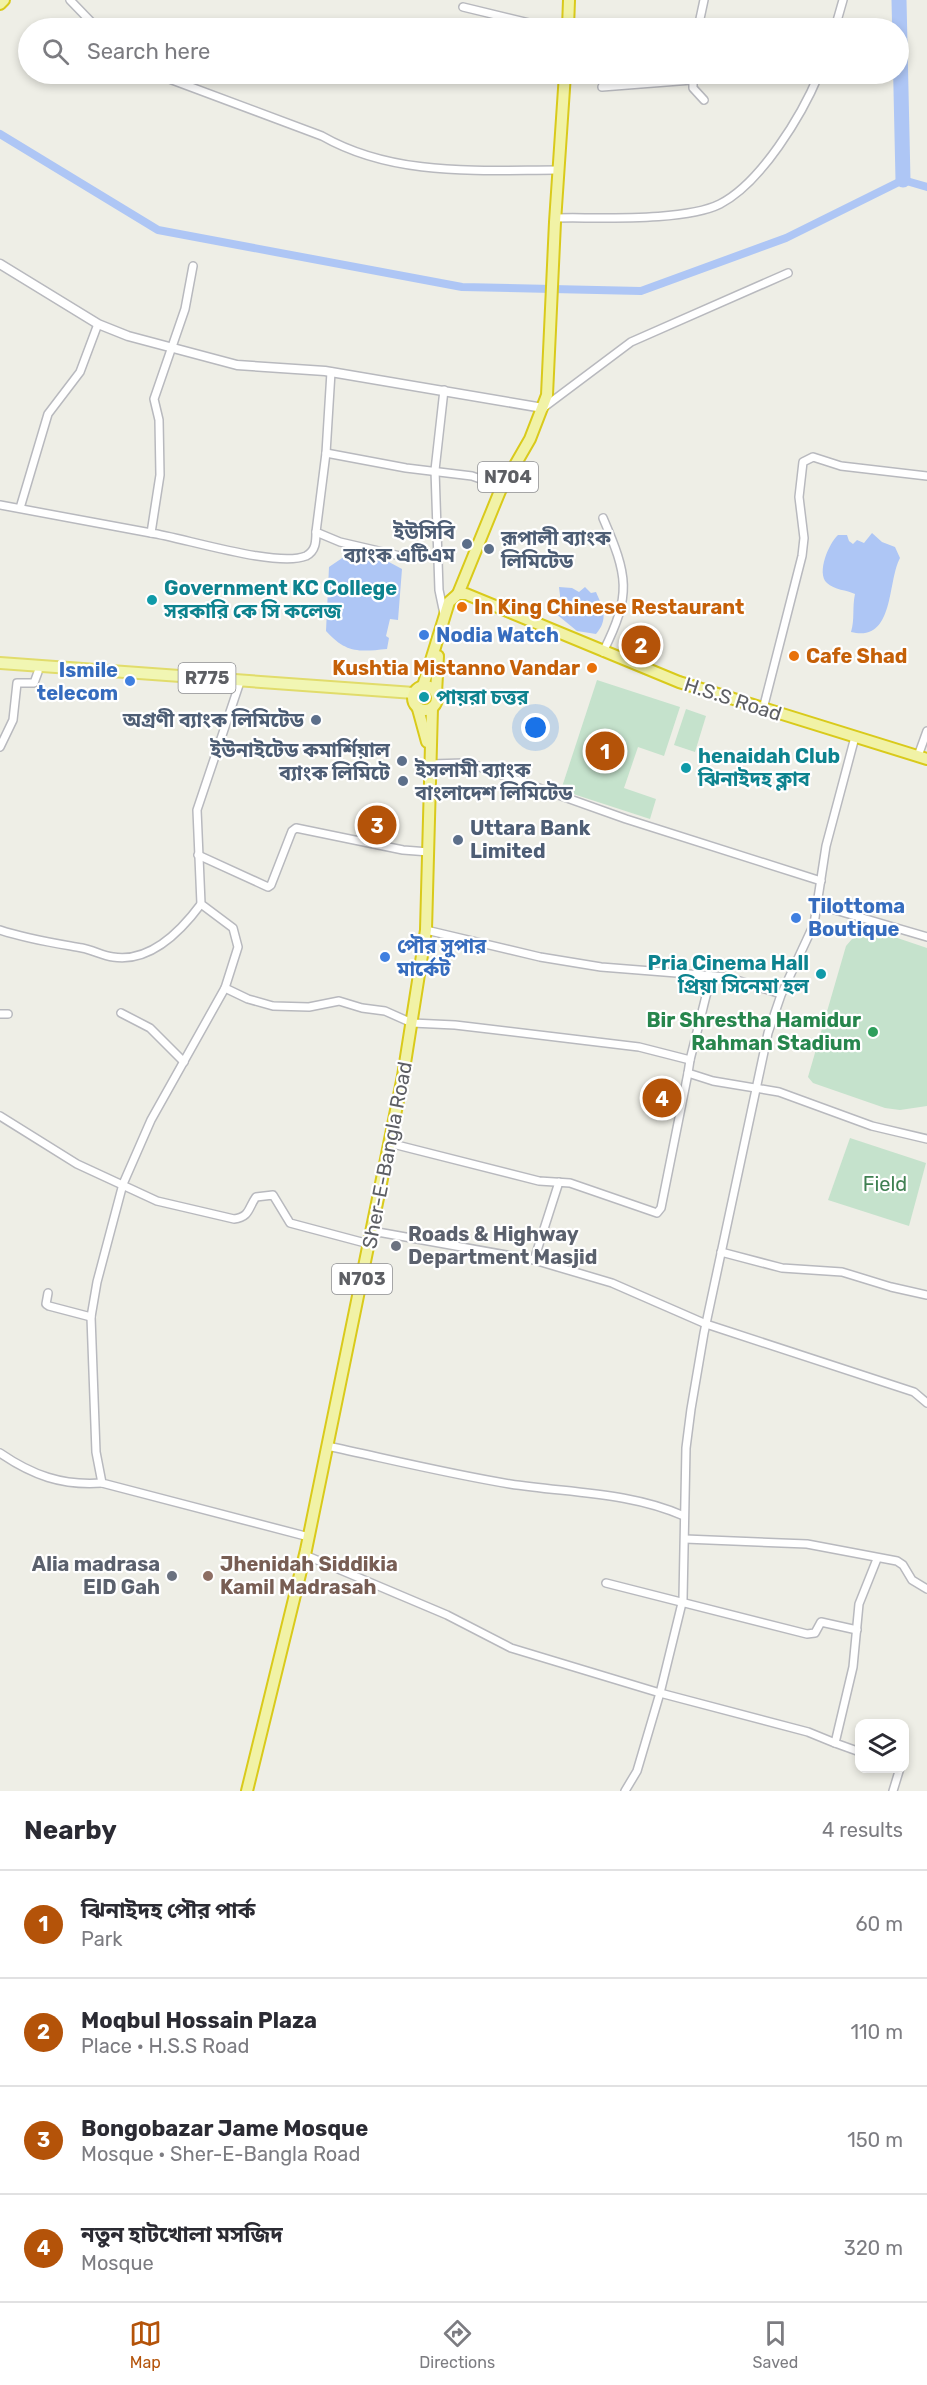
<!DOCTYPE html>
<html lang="en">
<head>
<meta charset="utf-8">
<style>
  :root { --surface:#fff; --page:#f2f2f3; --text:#2b2b33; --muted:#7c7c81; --line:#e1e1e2; --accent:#b45309 }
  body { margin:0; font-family:Rubik,"Noto Sans Bengali",sans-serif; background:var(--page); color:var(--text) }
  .controls { position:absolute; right:18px; bottom:18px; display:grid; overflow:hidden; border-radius:12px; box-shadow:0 3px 9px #0003 }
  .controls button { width:54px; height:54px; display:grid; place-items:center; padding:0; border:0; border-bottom:2px solid var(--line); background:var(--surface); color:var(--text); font:30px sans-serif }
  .you { position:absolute; left:536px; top:728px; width:21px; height:21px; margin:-15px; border:4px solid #fff; border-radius:50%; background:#1a73e8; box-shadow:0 0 0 9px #1a73e833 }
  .badge { display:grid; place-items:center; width:39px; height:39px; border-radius:50%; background:var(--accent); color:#fff; font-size:20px; font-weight:700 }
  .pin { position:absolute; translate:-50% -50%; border:3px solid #fff; box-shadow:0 2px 6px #0006 }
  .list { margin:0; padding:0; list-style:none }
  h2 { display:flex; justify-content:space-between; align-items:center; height:78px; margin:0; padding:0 24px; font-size:26px }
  h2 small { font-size:20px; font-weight:400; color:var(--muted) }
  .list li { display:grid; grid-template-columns:39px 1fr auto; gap:18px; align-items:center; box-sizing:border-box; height:108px; padding:0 24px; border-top:2px solid var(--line) }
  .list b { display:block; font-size:22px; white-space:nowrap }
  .list p { margin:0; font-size:20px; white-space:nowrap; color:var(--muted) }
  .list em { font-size:20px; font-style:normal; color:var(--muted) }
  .icon { flex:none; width:33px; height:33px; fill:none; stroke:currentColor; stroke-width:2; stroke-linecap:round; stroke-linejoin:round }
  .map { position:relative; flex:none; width:927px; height:1791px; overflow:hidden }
  .search { position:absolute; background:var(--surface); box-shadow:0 3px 9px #0003; left:18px; right:18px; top:18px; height:66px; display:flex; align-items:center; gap:15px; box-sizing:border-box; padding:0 21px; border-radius:33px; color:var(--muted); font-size:22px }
  .sheet { height:510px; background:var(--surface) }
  nav { display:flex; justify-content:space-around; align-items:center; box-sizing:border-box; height:84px; border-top:2px solid var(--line); background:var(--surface); font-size:16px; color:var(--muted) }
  nav a { display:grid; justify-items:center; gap:3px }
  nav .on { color:var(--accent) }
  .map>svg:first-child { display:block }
  .green { fill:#c5e2cc }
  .water { fill:#aec6f5 }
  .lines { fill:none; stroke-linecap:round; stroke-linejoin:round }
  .canal { stroke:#aec6f5; stroke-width:8 }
  .river { stroke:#aec6f5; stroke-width:15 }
  .minor-casing { stroke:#b8b9be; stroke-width:10 }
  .tertiary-casing { stroke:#b8b9be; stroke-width:11 }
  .primary-casing { stroke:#e1dc6b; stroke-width:14 }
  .trunk-casing { stroke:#d9ca1b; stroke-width:14 }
  .minor { stroke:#fff; stroke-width:7 }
  .tertiary { stroke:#fff; stroke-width:8 }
  .primary { stroke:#f1f6b3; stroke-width:10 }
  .trunk { stroke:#f1f2a6; stroke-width:10 }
  .service-dot { fill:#5c6f8a; stroke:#fff; stroke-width:2 }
  .culture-dot { fill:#0f9aa8; stroke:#fff; stroke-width:2 }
  .food-dot { fill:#e8710a; stroke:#fff; stroke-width:2 }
  .shop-dot { fill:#3f7fe0; stroke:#fff; stroke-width:2 }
  .leisure-dot { fill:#2e9e5b; stroke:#fff; stroke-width:2 }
  .worship-dot { fill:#6b7280; stroke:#fff; stroke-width:2 }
  .education-dot { fill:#8d6e63; stroke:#fff; stroke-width:2 }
  .labels { text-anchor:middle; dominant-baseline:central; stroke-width:4.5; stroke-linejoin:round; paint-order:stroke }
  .shield { fill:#fff; stroke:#8e8f92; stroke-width:1.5 }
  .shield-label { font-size:18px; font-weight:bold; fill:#5d5f64 }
  .service-label { font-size:20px; font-weight:bold; fill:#4e5e75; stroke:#fff; text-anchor:end }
  .culture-label { font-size:20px; font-weight:bold; fill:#0d838f; stroke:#fff; text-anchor:start }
  .food-label { font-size:20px; font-weight:bold; fill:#c56008; stroke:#fff; text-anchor:start }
  .shop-label { font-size:20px; font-weight:bold; fill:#366cbe; stroke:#fff; text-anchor:start }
  .street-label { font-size:20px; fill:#5d5f64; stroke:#fff }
  .leisure-label { font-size:20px; font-weight:bold; fill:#27864d; stroke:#fff; text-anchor:end }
  .park-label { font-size:20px; fill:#408152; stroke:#fff }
  .worship-label { font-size:20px; font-weight:bold; fill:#5b616d; stroke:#fff; text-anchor:start }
  .education-label { font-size:20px; font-weight:bold; fill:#785e54; stroke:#fff; text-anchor:start }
</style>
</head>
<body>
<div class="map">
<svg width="927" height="1791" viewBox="0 0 927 1791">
  <rect width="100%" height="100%" fill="#eeeee6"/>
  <g class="green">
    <path d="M 597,680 L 680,707 L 664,756 L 638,747 L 624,788 L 656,799 L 650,819 L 561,790 Z"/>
    <path d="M 686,709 L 706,716 L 695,752 L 674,745 Z"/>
    <path d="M 862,926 L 927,948 L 927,1106 L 900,1110 L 885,1108 L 813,1083 L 808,1077 L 846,946 L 852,939 L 859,937 Z"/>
    <path d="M 850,1138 L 926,1163 L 909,1226 L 828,1200 Z"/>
  </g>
  <g class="water">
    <path d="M 872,533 L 882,542 L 895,547 L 900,558 C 887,582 895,643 851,632 C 855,619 852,608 855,594 C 847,590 834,590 827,583 C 816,573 829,543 838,535 L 847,535 L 849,541 L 853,544 L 857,540 L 864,543 Z"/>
    <path d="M 351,552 L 374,554 L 402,569 L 398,620 L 390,619 L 386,636 L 389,638 L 387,649 C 358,652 346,653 326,631 L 329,567 Z"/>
    <path d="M 559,587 L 572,588 L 579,592 L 585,587 L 591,593 L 596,592 C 603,608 609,619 596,634 L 577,631 L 555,613 L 555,607 L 561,604 Z"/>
  </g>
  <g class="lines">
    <path class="canal" d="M 0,134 L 158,230 L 462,287 L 641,291 L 786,238 L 903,180 L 927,187"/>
    <path class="river" d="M 899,0 L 903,180"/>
    <g class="minor-casing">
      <g id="minor">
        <path d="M 70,0 L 97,28"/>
        <path d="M 463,7 L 550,28"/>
        <path d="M 698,28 L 704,0"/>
        <path d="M 835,28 L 843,0"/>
        <path d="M 156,74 L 322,136 C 394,177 478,170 558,170"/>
        <path d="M 693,74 L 693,88 L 704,100"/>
        <path d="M 602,87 L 692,80"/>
        <path d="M 555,218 C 596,217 684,222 720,204 C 761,183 802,115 819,74"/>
        <path d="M 193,266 L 185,309 L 154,399 L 159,420 L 160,475 L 151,533 C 184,538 277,568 306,556 C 316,551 316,541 316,532"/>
        <path d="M 331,372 L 326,453 L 316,532 L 340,542 L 409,558"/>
        <path d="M 444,390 L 435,470 L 439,590 L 444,614"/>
        <path d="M 543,408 L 631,342 L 788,273"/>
        <path d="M 326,453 L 406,468 L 472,476 L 503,487"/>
        <path d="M 0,505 L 151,533"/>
        <path d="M 20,508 L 48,414 L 80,372 L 98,324"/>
        <path d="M 603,652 C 632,594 628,576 603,518"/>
        <path d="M 239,685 L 197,810 L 201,904 L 233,928 L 238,947 L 225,988 L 151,1120 L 123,1184 L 97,1282 L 91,1317 L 96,1452 L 102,1483 L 309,1537"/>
        <path d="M 763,709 L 802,556 L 804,538 L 799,497 L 803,462 L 813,457 L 841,466 L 927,476"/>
        <path d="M 0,747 L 13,720 L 17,683 L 34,683 L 38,672"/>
        <path d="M 918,756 L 927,731"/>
        <path d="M 431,764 L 464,763 L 477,766 L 626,819 L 821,881"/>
        <path d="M 198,855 L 268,887 L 271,885 L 292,831 L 296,828 L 403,850 L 429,852"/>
        <path d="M 818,905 L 927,937"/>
        <path d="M 0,930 C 27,939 54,943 82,948 C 93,950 103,956 113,957 C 150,963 181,931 201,904"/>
        <path d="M 426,930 L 540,957 L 601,967 L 727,977 L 781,994"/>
        <path d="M 225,988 L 248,999 L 273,1006 L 309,1007 L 339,1001 L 362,1008 L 385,1011 L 412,1023 L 455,1025 L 639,1047 L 690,1060 L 688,1073 L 713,1081 L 779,1092 L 872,1126 L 927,1139"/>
        <path d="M 121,1013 L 150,1028 L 184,1062"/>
        <path d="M 0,1014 L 8,1014"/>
        <path d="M 690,1060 L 711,976"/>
        <path d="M 0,1116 L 77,1164 L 157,1201 L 234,1219 C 250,1217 248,1208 256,1197 L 273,1195 L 290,1223 L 369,1244"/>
        <path d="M 389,1143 L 539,1181 L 570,1183 L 657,1213 L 661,1208 L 688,1073"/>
        <path d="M 372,1231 L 534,1260 L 612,1283 L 706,1324 L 914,1392 L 927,1403"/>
        <path d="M 721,1252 L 782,1268 L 842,1272 L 891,1287 L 927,1295"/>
        <path d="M 534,1260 L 559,1182"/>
        <path d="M 48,1293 L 46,1304 L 49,1306 L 91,1317"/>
        <path d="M 327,1446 C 388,1459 449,1474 510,1484 C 569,1493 630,1492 684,1516"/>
        <path d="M 0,1453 C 32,1475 62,1486 102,1483"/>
        <path d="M 685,1539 L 807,1544 L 897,1561 L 903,1565 L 912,1580 L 927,1589"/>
        <path d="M 305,1555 L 447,1615 L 511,1648 L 660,1693 L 808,1732 L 835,1743"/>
        <path d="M 606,1583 L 807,1634 L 815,1633 L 821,1622 L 857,1630"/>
        <path d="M 860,1752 L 835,1743 L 853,1667 L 859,1604 L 877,1559"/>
        <path d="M 625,1791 L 637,1771 L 660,1693 L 683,1599 L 686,1448 L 691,1409 L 704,1333 L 768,1033 L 781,995 L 814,924 L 826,846 L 855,737"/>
        <path d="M 893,1791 L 900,1768"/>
      </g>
    </g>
    <g class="tertiary-casing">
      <path id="tertiary" d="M 0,264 L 98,324 L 128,336 L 237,365 L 325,371 L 543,408"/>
    </g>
    <g class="primary-casing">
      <path id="primary" d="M 0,663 L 414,693"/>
    </g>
    <g class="trunk-casing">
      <g id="trunk">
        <path d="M 0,4 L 4,0"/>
        <path d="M 568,28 L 569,0"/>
        <path d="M 458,594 L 500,491 L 530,439 L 547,395 L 555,222 L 565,74"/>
        <circle cx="425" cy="698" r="12"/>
        <path d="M 423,686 L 449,602 L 458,594 L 466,594 L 679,682 L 927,759"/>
        <path d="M 436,693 L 438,656"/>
        <path d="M 418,709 L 427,742"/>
        <path d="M 247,1791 L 306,1550 L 403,1076 L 426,930 L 432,708"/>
      </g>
    </g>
    <use href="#minor" class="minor"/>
    <use href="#tertiary" class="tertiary"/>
    <use href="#primary" class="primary"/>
    <use href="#trunk" class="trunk"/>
  </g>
  <g class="service-dot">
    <circle cx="467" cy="544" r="6"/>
    <circle cx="489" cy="549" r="6"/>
    <circle cx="316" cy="720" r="6"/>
    <circle cx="402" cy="761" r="6"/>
    <circle cx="403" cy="781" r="6"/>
    <circle cx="458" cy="840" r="6"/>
  </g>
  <g class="culture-dot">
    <circle cx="152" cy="600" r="6"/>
    <circle cx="424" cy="697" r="6"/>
    <circle cx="686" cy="768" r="6"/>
    <circle cx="821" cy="974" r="6"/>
  </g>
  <g class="food-dot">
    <circle cx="462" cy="607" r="6"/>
    <circle cx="794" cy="656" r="6"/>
    <circle cx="592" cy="668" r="6"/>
  </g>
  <g class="shop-dot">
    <circle cx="424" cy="635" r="6"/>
    <circle cx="130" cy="681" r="6"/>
    <circle cx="796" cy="918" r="6"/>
    <circle cx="385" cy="957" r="6"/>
  </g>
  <circle class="leisure-dot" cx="873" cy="1032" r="6"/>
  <g class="worship-dot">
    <circle cx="396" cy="1246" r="6"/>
    <circle cx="172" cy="1576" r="6"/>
  </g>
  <circle class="education-dot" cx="208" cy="1576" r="6"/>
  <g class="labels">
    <g class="shield">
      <rect x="478" y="462" width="60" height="30" rx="4.5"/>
      <rect x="178.5" y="663" width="57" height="30" rx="4.5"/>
      <rect x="332" y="1264" width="60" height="30" rx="4.5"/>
    </g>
    <g class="shield-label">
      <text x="508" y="477">N704</text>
      <text x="207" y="678">R775</text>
      <text x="362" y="1279">N703</text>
    </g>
    <g class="service-label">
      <text x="455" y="532">ইউসিবি<tspan x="455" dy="23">ব্যাংক এটিএম</tspan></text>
      <text x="501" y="538" text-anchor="start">রূপালী ব্যাংক<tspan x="501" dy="23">লিমিটেড</tspan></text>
      <text x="304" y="720">অগ্রণী ব্যাংক লিমিটেড</text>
      <text x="390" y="750">ইউনাইটেড কমার্শিয়াল<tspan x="390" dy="23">ব্যাংক লিমিটে</tspan></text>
      <text x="415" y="770" text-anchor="start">ইসলামী ব্যাংক<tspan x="415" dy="23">বাংলাদেশ লিমিটেড</tspan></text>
      <text x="470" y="828" text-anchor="start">Uttara Bank<tspan x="470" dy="23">Limited</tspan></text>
    </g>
    <g class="culture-label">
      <text x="164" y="588">Government KC College<tspan x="164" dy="23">সরকারি কে সি কলেজ</tspan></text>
      <text x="436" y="697">পায়রা চত্তর</text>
      <text x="698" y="756">henaidah Club<tspan x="698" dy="23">ঝিনাইদহ ক্লাব</tspan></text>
      <text x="809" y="963" text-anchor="end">Pria Cinema Hall<tspan x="809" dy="23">প্রিয়া সিনেমা হল</tspan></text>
    </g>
    <g class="food-label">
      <text x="474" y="607">In King Chinese Restaurant</text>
      <text x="806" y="656">Cafe Shad</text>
      <text x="580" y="668" text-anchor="end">Kushtia Mistanno Vandar</text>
    </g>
    <g class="shop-label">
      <text x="436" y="635">Nodia Watch</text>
      <text x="118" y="670" text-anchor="end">Ismile<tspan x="118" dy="23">telecom</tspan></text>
      <text x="808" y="906">Tilottoma<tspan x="808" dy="23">Boutique</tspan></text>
      <text x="397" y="946">পৌর সুপার<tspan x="397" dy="23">মার্কেট</tspan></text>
    </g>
    <g class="street-label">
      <text transform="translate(733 699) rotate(18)">H.S.S Road</text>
      <text transform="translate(387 1155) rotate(-79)">Sher-E-Bangla Road</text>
    </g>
    <g class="leisure-label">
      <text x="861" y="1020">Bir Shrestha Hamidur<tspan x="861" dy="23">Rahman Stadium</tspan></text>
    </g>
    <g class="park-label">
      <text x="885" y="1184">Field</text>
    </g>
    <g class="worship-label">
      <text x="408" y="1234">Roads &amp; Highway<tspan x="408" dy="23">Department Masjid</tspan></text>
      <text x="160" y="1564" text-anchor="end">Alia madrasa<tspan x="160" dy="23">EID Gah</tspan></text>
    </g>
    <g class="education-label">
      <text x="220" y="1564">Jhenidah Siddikia<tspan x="220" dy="23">Kamil Madrasah</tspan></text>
    </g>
  </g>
</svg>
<div class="controls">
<button><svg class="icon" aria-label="layers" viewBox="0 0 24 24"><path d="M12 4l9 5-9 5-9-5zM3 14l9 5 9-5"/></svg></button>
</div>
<div class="you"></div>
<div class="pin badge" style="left:605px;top:751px">1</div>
<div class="pin badge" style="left:641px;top:645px">2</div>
<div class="pin badge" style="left:377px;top:825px">3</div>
<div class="pin badge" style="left:662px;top:1098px">4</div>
<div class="search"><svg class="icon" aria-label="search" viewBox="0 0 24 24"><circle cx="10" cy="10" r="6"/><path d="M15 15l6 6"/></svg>Search here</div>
</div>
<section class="sheet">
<h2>Nearby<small>4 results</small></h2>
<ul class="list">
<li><span class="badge">1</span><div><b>ঝিনাইদহ পৌর পার্ক</b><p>Park</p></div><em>60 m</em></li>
<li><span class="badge">2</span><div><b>Moqbul Hossain Plaza</b><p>Place · H.S.S Road</p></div><em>110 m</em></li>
<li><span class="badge">3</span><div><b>Bongobazar Jame Mosque</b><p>Mosque · Sher-E-Bangla Road</p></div><em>150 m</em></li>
<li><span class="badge">4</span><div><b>নতুন হাটখোলা মসজিদ</b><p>Mosque</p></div><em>320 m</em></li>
</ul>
</section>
<nav>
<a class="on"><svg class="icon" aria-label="map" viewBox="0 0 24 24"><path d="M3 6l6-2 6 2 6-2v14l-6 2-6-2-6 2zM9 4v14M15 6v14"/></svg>Map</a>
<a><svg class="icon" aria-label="directions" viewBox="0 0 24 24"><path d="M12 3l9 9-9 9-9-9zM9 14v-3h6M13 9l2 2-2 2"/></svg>Directions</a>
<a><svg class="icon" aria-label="saved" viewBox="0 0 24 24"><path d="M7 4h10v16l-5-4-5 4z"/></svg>Saved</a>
</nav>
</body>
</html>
